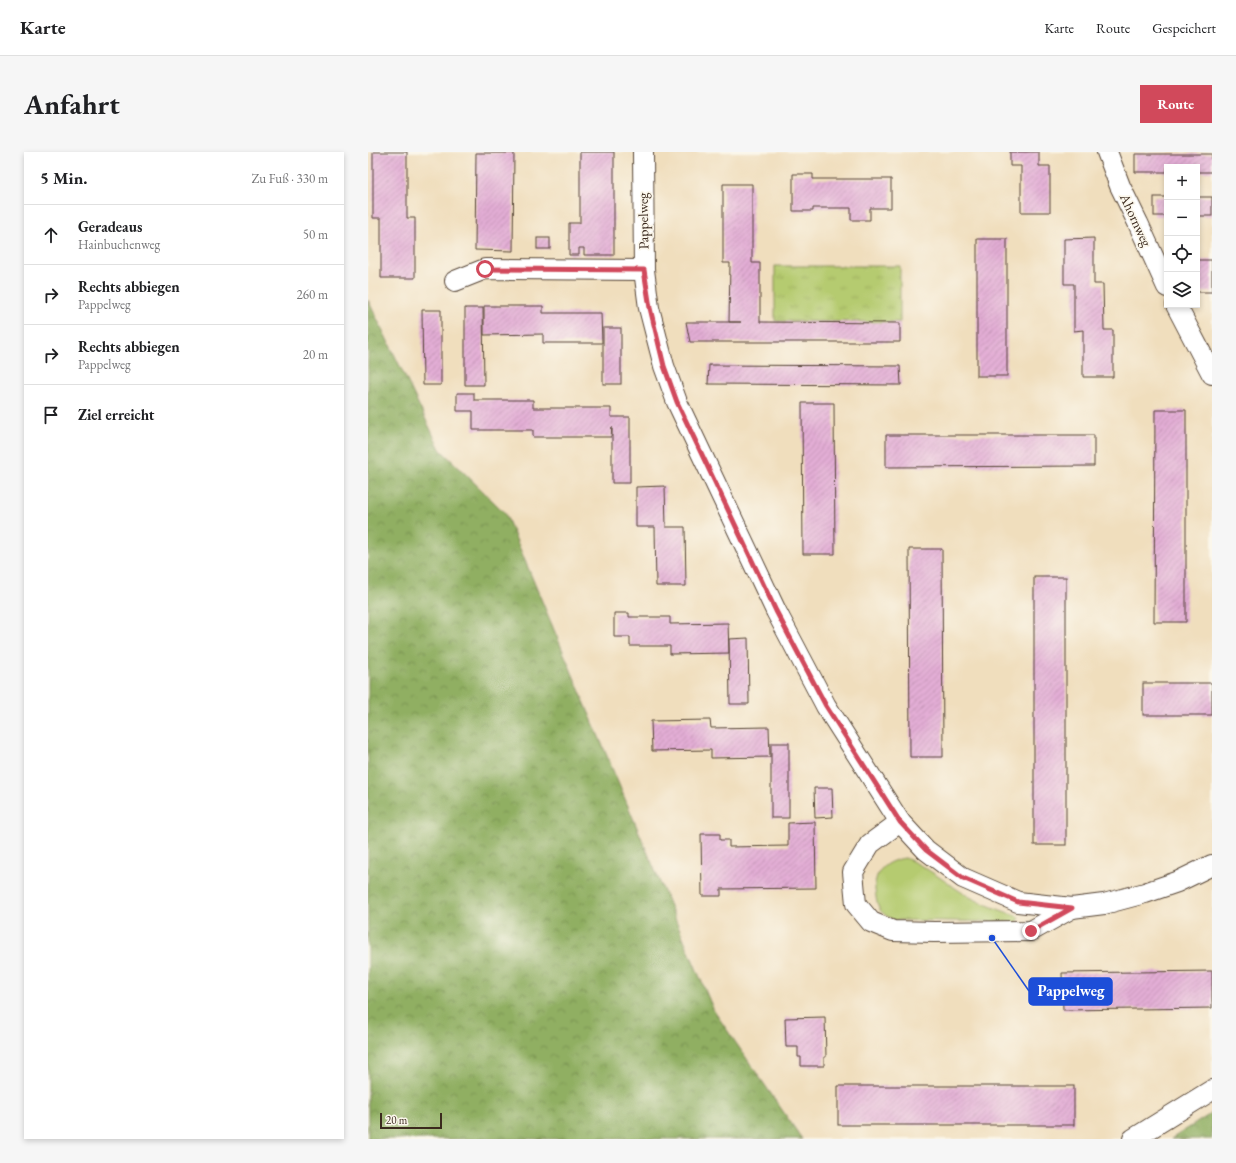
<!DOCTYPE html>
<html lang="de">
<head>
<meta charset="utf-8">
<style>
  :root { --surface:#fff; --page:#f6f6f6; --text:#202124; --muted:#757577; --line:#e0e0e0; --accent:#d1495b }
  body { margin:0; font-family:"EB Garamond",serif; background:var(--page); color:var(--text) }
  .controls { position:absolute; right:12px; top:12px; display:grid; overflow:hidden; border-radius:0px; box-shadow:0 2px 6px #0003 }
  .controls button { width:36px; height:36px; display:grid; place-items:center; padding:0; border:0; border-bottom:1px solid var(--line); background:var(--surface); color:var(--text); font:20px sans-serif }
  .scale { position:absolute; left:12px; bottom:10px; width:62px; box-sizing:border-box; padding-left:4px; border:2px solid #3b2a1e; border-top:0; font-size:11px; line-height:14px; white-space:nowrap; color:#3b2a1e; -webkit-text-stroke:3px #fbf7ec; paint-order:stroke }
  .stop { position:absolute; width:12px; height:12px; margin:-9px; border:3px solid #d1495b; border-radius:50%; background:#fff }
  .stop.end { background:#d1495b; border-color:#fff; box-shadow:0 1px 4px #0008 }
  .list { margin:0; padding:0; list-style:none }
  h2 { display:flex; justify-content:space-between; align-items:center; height:52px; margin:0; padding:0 16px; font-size:17px }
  h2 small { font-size:13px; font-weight:400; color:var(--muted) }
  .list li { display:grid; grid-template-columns:26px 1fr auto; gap:12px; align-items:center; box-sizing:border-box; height:60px; padding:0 16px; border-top:1px solid var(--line) }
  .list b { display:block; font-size:15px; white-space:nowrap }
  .list p { margin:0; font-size:13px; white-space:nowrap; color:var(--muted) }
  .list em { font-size:13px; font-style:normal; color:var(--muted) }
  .icon { flex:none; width:22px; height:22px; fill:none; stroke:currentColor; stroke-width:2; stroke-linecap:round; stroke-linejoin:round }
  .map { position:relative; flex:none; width:844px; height:987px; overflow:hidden; border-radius:0px }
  header { display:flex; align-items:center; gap:24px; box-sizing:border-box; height:56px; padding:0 20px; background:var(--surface); border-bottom:1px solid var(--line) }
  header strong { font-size:19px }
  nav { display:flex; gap:22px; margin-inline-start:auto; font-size:14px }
  .intro { display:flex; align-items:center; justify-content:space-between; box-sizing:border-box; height:96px; padding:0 24px }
  h1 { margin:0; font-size:28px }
  .button { padding:10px 18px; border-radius:0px; background:var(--accent); color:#fff; font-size:14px; font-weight:700 }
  main { display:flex; gap:24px; padding:0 24px }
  aside { flex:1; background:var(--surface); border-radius:0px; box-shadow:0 2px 6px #0003 }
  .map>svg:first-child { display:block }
  .grass { fill:#b5cb6f; stroke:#787a46 }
  .forest { fill:url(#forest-crowns); stroke:#666c40 }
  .park { fill:url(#park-tufts); stroke:#787a46 }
  .building { fill:url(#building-hatch) }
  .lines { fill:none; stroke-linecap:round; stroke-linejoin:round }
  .minor-casing { stroke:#564536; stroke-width:22 }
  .minor { stroke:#fff; stroke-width:20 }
  .route { stroke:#d1495b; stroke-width:5 }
  .labels { text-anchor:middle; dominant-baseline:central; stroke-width:3.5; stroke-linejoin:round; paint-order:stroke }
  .street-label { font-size:14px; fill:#3b2a1e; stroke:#fbf7ec }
  .leader { fill:none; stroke:#1d4ed8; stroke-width:1.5 }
  .callout-dot { fill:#1d4ed8; stroke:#fbf7ec; stroke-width:1.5 }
  .callout { fill:#1d4ed8; stroke:#1d4ed8; stroke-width:1.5 }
  .callout-label { font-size:15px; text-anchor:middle; font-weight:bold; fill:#fff }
</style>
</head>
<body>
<header>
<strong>Karte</strong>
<nav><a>Karte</a><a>Route</a><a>Gespeichert</a></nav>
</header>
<div class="intro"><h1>Anfahrt</h1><a class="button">Route</a></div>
<main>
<aside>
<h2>5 Min.<small>Zu Fuß · 330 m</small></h2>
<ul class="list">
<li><svg class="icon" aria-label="ahead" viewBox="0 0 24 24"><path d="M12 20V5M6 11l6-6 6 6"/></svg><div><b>Geradeaus</b><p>Hainbuchenweg</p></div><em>50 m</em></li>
<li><svg class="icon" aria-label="right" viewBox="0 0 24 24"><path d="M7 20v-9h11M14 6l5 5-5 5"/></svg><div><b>Rechts abbiegen</b><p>Pappelweg</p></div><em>260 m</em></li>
<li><svg class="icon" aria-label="right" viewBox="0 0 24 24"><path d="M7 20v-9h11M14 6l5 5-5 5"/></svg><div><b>Rechts abbiegen</b><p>Pappelweg</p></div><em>20 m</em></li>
<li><svg class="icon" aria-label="arrive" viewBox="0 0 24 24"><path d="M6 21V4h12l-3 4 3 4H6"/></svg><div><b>Ziel erreicht</b></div></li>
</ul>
</aside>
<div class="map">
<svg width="844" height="987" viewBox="0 0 844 987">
  <defs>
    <pattern id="forest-crowns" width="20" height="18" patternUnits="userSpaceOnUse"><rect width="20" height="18" fill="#90af62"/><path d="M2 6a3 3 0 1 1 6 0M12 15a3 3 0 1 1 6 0" fill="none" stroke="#778f50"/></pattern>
    <pattern id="park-tufts" width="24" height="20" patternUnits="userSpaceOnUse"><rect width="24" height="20" fill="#b5cb6f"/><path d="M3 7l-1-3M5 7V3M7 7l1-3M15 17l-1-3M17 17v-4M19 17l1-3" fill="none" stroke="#9dae60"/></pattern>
    <pattern id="building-hatch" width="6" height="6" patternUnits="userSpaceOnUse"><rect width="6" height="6" fill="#e3add5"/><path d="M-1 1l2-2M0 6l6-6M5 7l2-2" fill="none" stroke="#b98dac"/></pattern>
  </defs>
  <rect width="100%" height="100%" fill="#fbf7ec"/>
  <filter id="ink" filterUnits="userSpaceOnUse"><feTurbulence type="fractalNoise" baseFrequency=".025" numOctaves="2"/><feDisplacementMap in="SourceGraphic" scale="8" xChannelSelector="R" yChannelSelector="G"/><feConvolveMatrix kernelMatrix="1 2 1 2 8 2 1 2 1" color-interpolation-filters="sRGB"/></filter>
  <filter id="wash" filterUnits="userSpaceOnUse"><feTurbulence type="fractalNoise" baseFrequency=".012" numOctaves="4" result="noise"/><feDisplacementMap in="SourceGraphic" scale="16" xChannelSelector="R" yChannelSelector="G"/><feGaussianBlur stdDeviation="0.9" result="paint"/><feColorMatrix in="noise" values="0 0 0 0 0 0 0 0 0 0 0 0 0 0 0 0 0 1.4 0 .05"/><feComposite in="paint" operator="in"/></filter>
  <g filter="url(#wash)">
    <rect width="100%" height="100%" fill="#f0debd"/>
    <path class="grass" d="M 537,706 C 560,715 579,732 600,744 C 616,753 633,758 649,764 L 651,766 L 651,768 L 647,770 L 526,768 C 520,765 512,761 510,754 C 508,749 508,743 507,738 C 506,718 518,709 537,706 Z"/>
    <g class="forest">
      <path d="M 0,148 L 72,297 L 137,361 L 346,859 L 434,987 L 0,987 Z"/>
      <path d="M 844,961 L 844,987 L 803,987 Z"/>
    </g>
    <path class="park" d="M 407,114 L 532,114 L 532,170 L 407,169 Z"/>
    <g id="blocks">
      <g class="building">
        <path d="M 5,0 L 39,0 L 39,66 L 47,66 L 47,126 L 13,126 L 13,66 L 5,66 Z"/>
        <path d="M 212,0 L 246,0 L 246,103 L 216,103 L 216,96 L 211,96 L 211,103 L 201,103 L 201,71 L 212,71 Z"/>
        <path d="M 642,0 L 671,0 L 671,14 L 682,14 L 682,60 L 653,60 L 653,14 L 642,14 Z"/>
        <path d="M 108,1 L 146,1 L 145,99 L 107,98 Z"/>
        <path d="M 767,2 L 844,2 L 844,20 L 829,20 L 829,15 L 799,15 L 799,20 L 767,20 Z"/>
        <path d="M 425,22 L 445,22 L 445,27 L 523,27 L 523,56 L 502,56 L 502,68 L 483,68 L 483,56 L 445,56 L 445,59 L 425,59 Z"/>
        <path d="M 355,32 L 384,32 L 384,111 L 392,111 L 392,170 L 532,171 L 532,190 L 322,190 L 318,170 L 373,170 L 361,170 L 362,111 L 355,111 Z"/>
        <rect x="786" y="45" width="13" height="19"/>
        <rect x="829" y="45" width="15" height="19"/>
        <rect x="169" y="86" width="13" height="11"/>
        <path d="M 726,86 L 726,132 L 735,132 L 736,178 L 745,178 L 745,225 L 715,225 L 715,178 L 706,179 L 706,132 L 696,132 L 696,87 Z"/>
        <rect x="609" y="87" width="30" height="137"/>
        <rect x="829" y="108" width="15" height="32"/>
        <path d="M 116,154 L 175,154 L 175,161 L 233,161 L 234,191 L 175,191 L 175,182 L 116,183 Z"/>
        <path d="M 97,156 L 115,156 L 116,233 L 97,233 Z"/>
        <path d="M 54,158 L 73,158 L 73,233 L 55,233 Z"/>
        <rect x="235" y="176" width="18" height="56"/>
        <path d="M 341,213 L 532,214 L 533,233 L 340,232 Z"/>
        <path d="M 89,241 L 106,241 L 106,248 L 165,248 L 165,256 L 243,256 L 243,265 L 262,265 L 262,331 L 244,331 L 244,275 L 243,285 L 165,285 L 165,278 L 105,278 L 105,259 L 89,259 Z"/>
        <path d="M 434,251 L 466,251 L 467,402 L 435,402 Z"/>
        <path d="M 787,258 L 818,258 L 818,470 L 786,470 Z"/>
        <path d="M 518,283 L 726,283 L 726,314 L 518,315 Z"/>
        <path d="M 297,334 L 298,375 L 317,375 L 318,434 L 288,434 L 287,375 L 268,375 L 268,335 Z"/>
        <path d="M 541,397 L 574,397 L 575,605 L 542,605 Z"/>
        <rect x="666" y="425" width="32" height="268"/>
        <path d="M 246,461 L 261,461 L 261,465 L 302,465 L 302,472 L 360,471 L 361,501 L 302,502 L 302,494 L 262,494 L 262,485 L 246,485 Z"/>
        <path d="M 380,486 L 381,552 L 362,552 L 361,487 Z"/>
        <rect x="775" y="531" width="69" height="32"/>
        <path d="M 342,568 L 343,576 L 401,575 L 402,605 L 343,606 L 343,598 L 284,599 L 283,569 Z"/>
        <rect x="403" y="591" width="18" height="75"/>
        <path d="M 446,636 L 464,636 L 465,665 L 447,666 Z"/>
        <path d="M 447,670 L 448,736 L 353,737 L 353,744 L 334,744 L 333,682 L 352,682 L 352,688 L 361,688 L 361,695 L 420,694 L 420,671 Z"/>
        <path d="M 844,819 L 844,856 L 695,858 L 694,821 Z"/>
        <path d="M 457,865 L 458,905 L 456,905 L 456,914 L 433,914 L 433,905 L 430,905 L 430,895 L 418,895 L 417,866 Z"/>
        <rect x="470" y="934" width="236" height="39"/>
      </g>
    </g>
  </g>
  <g filter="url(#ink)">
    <use href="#blocks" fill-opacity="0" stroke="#564536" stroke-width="1"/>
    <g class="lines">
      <g class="minor-casing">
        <g id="minor">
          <path d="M 275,0 L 276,118 L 281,156 L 296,214 L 309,250 L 408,459 L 458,554 L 532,670 L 558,698 L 595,726 L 650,750 L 704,756 L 736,752 L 777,741 L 809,730 L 844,713"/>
          <path d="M 739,0 L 752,34 L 770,71 L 799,135"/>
          <path d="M 87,129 L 117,117 L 276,118"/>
          <path d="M 808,153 L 844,222"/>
          <path d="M 532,670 L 502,692 L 485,720 L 488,752 L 503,770 L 525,779 L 566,780 L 663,779 L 704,756"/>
          <path d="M 765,987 L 844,938"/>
        </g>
      </g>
      <use href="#minor" class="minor"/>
    </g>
  </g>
  <g class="lines" filter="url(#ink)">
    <path class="route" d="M 117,117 L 276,118 L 282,156 L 296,214 L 309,250 L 408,459 L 458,554 L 532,670 L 558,698 L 595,726 L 650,750 L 704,756 L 663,779"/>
  </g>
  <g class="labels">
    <g class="street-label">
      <text transform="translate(768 68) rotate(65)">Ahornweg</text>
      <text transform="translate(275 69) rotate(-91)">Pappelweg</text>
    </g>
  </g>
  <path class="leader" d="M624 786L661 839"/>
  <circle class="callout-dot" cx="624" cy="786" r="4"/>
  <rect class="callout" x="661" y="826" width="83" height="27" rx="4"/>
  <g class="callout-label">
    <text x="703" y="844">Pappelweg</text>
  </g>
</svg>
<div class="controls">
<button>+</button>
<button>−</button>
<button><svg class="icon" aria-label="locate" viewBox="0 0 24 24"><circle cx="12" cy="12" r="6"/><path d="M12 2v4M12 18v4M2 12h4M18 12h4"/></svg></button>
<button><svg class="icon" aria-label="layers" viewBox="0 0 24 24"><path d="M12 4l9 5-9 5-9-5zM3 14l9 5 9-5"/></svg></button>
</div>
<div class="scale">20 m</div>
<div class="stop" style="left:117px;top:117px"></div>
<div class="stop end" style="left:663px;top:779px"></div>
</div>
</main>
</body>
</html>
